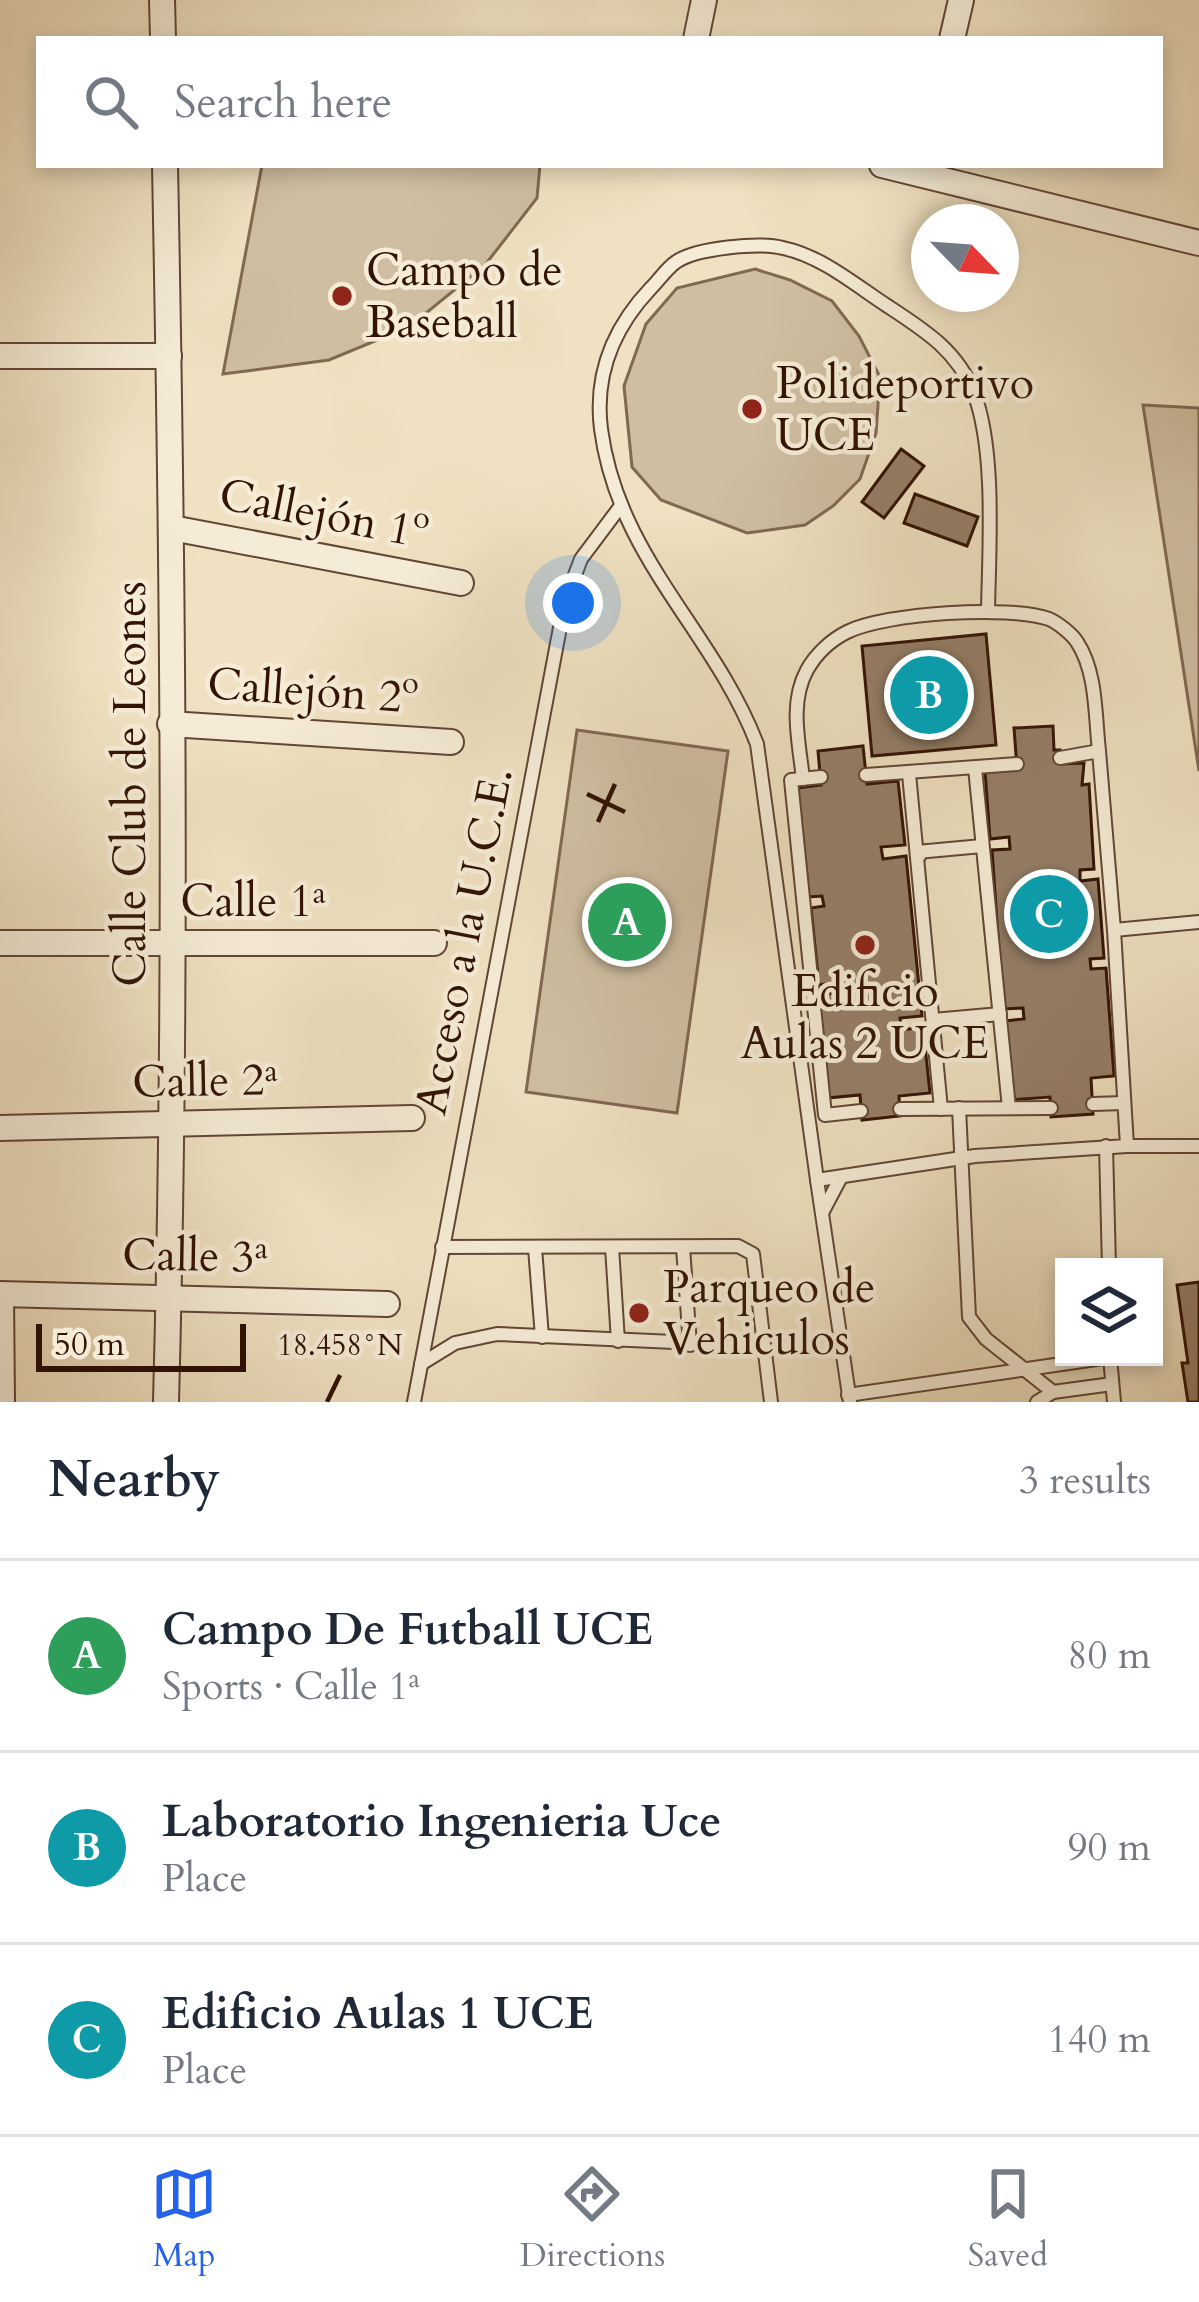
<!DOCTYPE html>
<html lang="en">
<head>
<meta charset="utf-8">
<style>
  :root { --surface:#fff; --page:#f6f6f7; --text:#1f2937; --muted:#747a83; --line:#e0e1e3; --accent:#2563eb }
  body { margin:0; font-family:Cardo,serif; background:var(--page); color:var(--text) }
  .controls { position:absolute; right:36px; bottom:36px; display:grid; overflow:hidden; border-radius:0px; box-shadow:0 6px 18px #0003 }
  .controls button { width:108px; height:108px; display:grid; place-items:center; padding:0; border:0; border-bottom:3px solid var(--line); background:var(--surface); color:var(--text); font:60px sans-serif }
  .compass { position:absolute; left:911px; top:204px; width:108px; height:108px; border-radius:50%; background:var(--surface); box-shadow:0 6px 18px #0003; rotate:115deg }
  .scale { position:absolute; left:36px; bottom:30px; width:210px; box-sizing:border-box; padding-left:12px; border:6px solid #331305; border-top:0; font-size:33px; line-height:42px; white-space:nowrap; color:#331305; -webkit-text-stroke:9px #f5ecd7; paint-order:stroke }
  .you { position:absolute; left:573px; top:603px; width:42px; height:42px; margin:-30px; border:9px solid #fff; border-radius:50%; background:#1a73e8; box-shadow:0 0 0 18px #1a73e833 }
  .badge { display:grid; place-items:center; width:78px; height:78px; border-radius:50%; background:var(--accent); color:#fff; font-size:39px; font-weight:700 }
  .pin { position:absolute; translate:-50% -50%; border:6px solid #fff; box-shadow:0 3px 12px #0006 }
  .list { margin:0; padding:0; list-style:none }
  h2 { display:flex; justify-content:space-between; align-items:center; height:156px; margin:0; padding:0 48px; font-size:51px }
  h2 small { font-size:39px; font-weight:400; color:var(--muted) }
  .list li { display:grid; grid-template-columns:78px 1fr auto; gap:36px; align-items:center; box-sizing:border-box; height:192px; padding:0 48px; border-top:3px solid var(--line) }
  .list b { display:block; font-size:45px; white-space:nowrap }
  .list p { margin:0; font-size:39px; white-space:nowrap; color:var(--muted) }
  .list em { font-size:39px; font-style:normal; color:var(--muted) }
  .icon { flex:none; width:66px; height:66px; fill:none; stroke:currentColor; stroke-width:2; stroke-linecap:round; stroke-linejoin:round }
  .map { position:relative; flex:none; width:1199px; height:1402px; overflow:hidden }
  .search { position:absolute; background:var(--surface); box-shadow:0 6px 18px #0003; left:36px; right:36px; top:36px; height:132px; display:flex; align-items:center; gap:30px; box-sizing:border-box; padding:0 42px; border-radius:0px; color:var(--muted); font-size:45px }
  .sheet { height:732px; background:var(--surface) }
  nav { display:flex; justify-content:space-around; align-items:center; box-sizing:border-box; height:168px; border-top:3px solid var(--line); background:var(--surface); font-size:33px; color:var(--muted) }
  nav a { display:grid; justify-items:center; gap:6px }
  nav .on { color:var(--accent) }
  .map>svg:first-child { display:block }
  .green { fill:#cfbea1; stroke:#816853; stroke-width:3 }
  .building { fill:#957e67; stroke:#331305; stroke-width:3 }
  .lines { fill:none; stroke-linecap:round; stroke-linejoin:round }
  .service-casing { stroke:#624634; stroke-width:16 }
  .minor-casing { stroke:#624634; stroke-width:28 }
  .service { stroke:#f5ecd7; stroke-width:12 }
  .minor { stroke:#f5ecd7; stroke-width:24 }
  .ticks { fill:none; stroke:#331305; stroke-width:4.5 }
  .poi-dot { fill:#8f2418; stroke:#f5ecd7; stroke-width:4.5 }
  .labels { text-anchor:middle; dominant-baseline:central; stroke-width:9; stroke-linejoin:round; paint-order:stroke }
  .poi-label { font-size:45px; fill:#331305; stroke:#f5ecd7; text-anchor:start }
  .street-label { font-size:45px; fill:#331305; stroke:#f5ecd7 }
  .ticks-label { font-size:30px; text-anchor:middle; fill:#331305; stroke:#f5ecd7; stroke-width:9; stroke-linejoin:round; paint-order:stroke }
</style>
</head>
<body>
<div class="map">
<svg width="1199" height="1402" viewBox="0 0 1199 1402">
  <rect width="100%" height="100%" fill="#efe1c1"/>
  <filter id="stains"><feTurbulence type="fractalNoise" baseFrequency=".00167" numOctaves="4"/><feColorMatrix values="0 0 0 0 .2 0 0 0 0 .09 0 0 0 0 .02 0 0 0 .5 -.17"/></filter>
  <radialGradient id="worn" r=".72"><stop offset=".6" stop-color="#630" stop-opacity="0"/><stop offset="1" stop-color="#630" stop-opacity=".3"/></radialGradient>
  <g class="green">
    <path d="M 262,165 L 540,165 L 537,198 L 485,265 L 409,327 L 329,360 L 223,374 Z"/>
    <path d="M 755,269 L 790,280 L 832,301 L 859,336 L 880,377 L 876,433 L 860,479 L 833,506 L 805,525 L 747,533 L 661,500 L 632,467 L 624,386 L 646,324 L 677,288 Z"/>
    <path d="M 1143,405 L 1199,408 L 1199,771 Z"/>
    <path d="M 577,730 L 728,751 L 677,1113 L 526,1092 Z"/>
  </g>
  <g class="building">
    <path d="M 901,449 L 924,466 L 884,518 L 862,502 Z"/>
    <path d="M 915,494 L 978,517 L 967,546 L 904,523 Z"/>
    <path d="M 986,634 L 996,745 L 872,756 L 862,646 Z"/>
    <path d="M 1053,726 L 1054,750 L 1060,750 L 1061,764 L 1084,763 L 1082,785 L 1089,784 L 1094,869 L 1080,870 L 1080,881 L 1098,879 L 1104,958 L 1090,959 L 1091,969 L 1106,968 L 1114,1076 L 1091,1078 L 1093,1114 L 1051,1117 L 1050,1097 L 1010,1100 L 1004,1021 L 1024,1019 L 1023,1008 L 1003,1009 L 992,850 L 1010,849 L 1009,837 L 990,839 L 985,771 L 1017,768 L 1014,728 Z"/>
    <path d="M 863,746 L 867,784 L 898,781 L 905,845 L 881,847 L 883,859 L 906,856 L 922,1016 L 900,1018 L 902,1030 L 923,1027 L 930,1093 L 899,1096 L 900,1116 L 862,1120 L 860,1095 L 827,1098 L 817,995 L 835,993 L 834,983 L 819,985 L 811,908 L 824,906 L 822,896 L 808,897 L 797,788 L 821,785 L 818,751 Z"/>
    <path d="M 1199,1282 L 1199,1402 L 1188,1402 L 1182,1363 L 1188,1363 L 1177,1285 Z"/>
  </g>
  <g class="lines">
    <g class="service-casing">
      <g id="service">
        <path d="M 975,768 L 1009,1108"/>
        <path d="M 909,774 L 941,1109"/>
        <path d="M 866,775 L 1017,764"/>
        <path d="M 821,777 L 791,780 L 825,1115 L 861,1111"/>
        <path d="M 803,779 C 799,742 789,703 807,670 C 816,654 831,640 847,632 C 885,613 1009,605 1049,619 C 1058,623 1072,634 1077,642 C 1097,672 1095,716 1099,751"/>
        <path d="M 920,855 L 917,852 L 982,846"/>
        <path d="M 1114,930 L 1199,922"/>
        <path d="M 933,1020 L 1000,1014"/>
        <path d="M 1093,1104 L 1124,1103"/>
        <path d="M 959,1108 L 969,1317 L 986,1339 L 1053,1392"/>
        <path d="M 900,1109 L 1051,1108"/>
        <path d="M 1106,1146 L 1109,1267"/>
        <path d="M 1127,1146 L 1199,1146"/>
        <path d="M 817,1180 L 757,744 C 713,630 618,558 601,429 C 594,373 614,327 651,288 C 659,280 667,268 676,262 C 696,248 759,242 783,248 C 821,256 854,284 886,305 C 924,330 957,350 974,393 C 996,451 989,549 988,611"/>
        <path d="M 822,1213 L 841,1177"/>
        <path d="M 442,1247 L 738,1246 L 753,1254 L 771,1402"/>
        <path d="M 612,1247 L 618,1341"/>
        <path d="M 683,1247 L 690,1345"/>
        <path d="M 535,1248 L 542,1337"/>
        <path d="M 1110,1357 L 1114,1402"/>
        <path d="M 421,1364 L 455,1343 L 497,1334 L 763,1346"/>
        <path d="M 848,1395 L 1110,1357"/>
        <path d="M 414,1402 L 565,601 L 581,559 L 620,507"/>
        <path d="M 850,1402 L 817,1180 L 975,1156 L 1127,1146 L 1114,930 L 1099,751 L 1060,758"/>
        <path d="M 1037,1402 L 1053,1392 L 1112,1384"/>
      </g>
    </g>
    <g class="minor-casing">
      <g id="minor">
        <path d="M 162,0 L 163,39"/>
        <path d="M 696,39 L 704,0"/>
        <path d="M 952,39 L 961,0"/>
        <path d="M 165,165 C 173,577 177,990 166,1402"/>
        <path d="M 882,165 L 1199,243"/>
        <path d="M 0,356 L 169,356"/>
        <path d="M 172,528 L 461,583"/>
        <path d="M 170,724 L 451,742"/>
        <path d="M 0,943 L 434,943"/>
        <path d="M 0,1128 L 412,1118"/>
        <path d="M 0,1294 L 387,1304"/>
        <path d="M 1,1295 L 2,1402"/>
      </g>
    </g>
    <use href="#service" class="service"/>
    <use href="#minor" class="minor"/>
  </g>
  <path class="ticks" d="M 587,794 L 625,812M 598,822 L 615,784M 327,1402 L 340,1375"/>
  <g class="poi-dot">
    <circle cx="342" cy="296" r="12"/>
    <circle cx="752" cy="409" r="12"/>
    <circle cx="865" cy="945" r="12"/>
    <circle cx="639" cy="1313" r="12"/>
  </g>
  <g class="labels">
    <g class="poi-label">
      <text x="366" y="270">Campo de<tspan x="366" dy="52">Baseball</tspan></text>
      <text x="776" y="383">Polideportivo<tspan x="776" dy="52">UCE</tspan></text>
      <text x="865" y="991" text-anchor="middle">Edificio<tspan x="865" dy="52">Aulas 2 UCE</tspan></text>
      <text x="663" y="1287">Parqueo de<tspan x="663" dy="52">Vehiculos</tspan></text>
    </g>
    <g class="street-label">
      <text transform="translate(324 514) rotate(11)">Callejón 1º</text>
      <text transform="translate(313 691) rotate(4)">Callejón 2º</text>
      <text transform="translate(130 784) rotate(-90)">Calle Club de Leones</text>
      <text x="253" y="901">Calle 1ª</text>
      <text transform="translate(464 941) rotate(-79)">Acceso a la U.C.E.</text>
      <text transform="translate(205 1081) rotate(-1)">Calle 2ª</text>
      <text transform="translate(195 1256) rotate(1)">Calle 3ª</text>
    </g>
  </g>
  <g class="ticks-label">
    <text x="340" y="1355">18.458°N</text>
  </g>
  <rect width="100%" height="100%" filter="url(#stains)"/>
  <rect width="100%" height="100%" fill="url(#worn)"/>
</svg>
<div class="controls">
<button><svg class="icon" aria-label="layers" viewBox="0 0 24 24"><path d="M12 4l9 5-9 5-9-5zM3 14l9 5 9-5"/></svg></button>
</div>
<svg class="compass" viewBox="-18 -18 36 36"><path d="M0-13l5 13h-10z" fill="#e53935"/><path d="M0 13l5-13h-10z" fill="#747a83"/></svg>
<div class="scale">50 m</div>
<div class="you"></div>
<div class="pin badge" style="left:627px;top:922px;background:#2e9e5b">A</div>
<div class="pin badge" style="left:929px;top:695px;background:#0f9aa8">B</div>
<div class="pin badge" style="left:1049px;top:914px;background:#0f9aa8">C</div>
<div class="search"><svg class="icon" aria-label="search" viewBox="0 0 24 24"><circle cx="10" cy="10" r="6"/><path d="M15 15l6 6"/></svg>Search here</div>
</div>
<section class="sheet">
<h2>Nearby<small>3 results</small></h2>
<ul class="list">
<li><span class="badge" style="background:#2e9e5b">A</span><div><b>Campo De Futball UCE</b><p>Sports · Calle 1ª</p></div><em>80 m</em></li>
<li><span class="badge" style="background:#0f9aa8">B</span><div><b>Laboratorio Ingenieria Uce</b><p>Place</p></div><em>90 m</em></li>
<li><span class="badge" style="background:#0f9aa8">C</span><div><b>Edificio Aulas 1 UCE</b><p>Place</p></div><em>140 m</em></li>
</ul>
</section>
<nav>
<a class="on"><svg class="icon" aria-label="map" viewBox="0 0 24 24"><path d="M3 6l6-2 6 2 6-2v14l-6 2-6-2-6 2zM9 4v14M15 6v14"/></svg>Map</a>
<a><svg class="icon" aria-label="directions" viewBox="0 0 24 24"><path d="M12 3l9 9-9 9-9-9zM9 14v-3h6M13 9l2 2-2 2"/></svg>Directions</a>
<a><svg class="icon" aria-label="saved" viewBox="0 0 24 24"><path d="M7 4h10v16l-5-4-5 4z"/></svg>Saved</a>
</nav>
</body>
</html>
